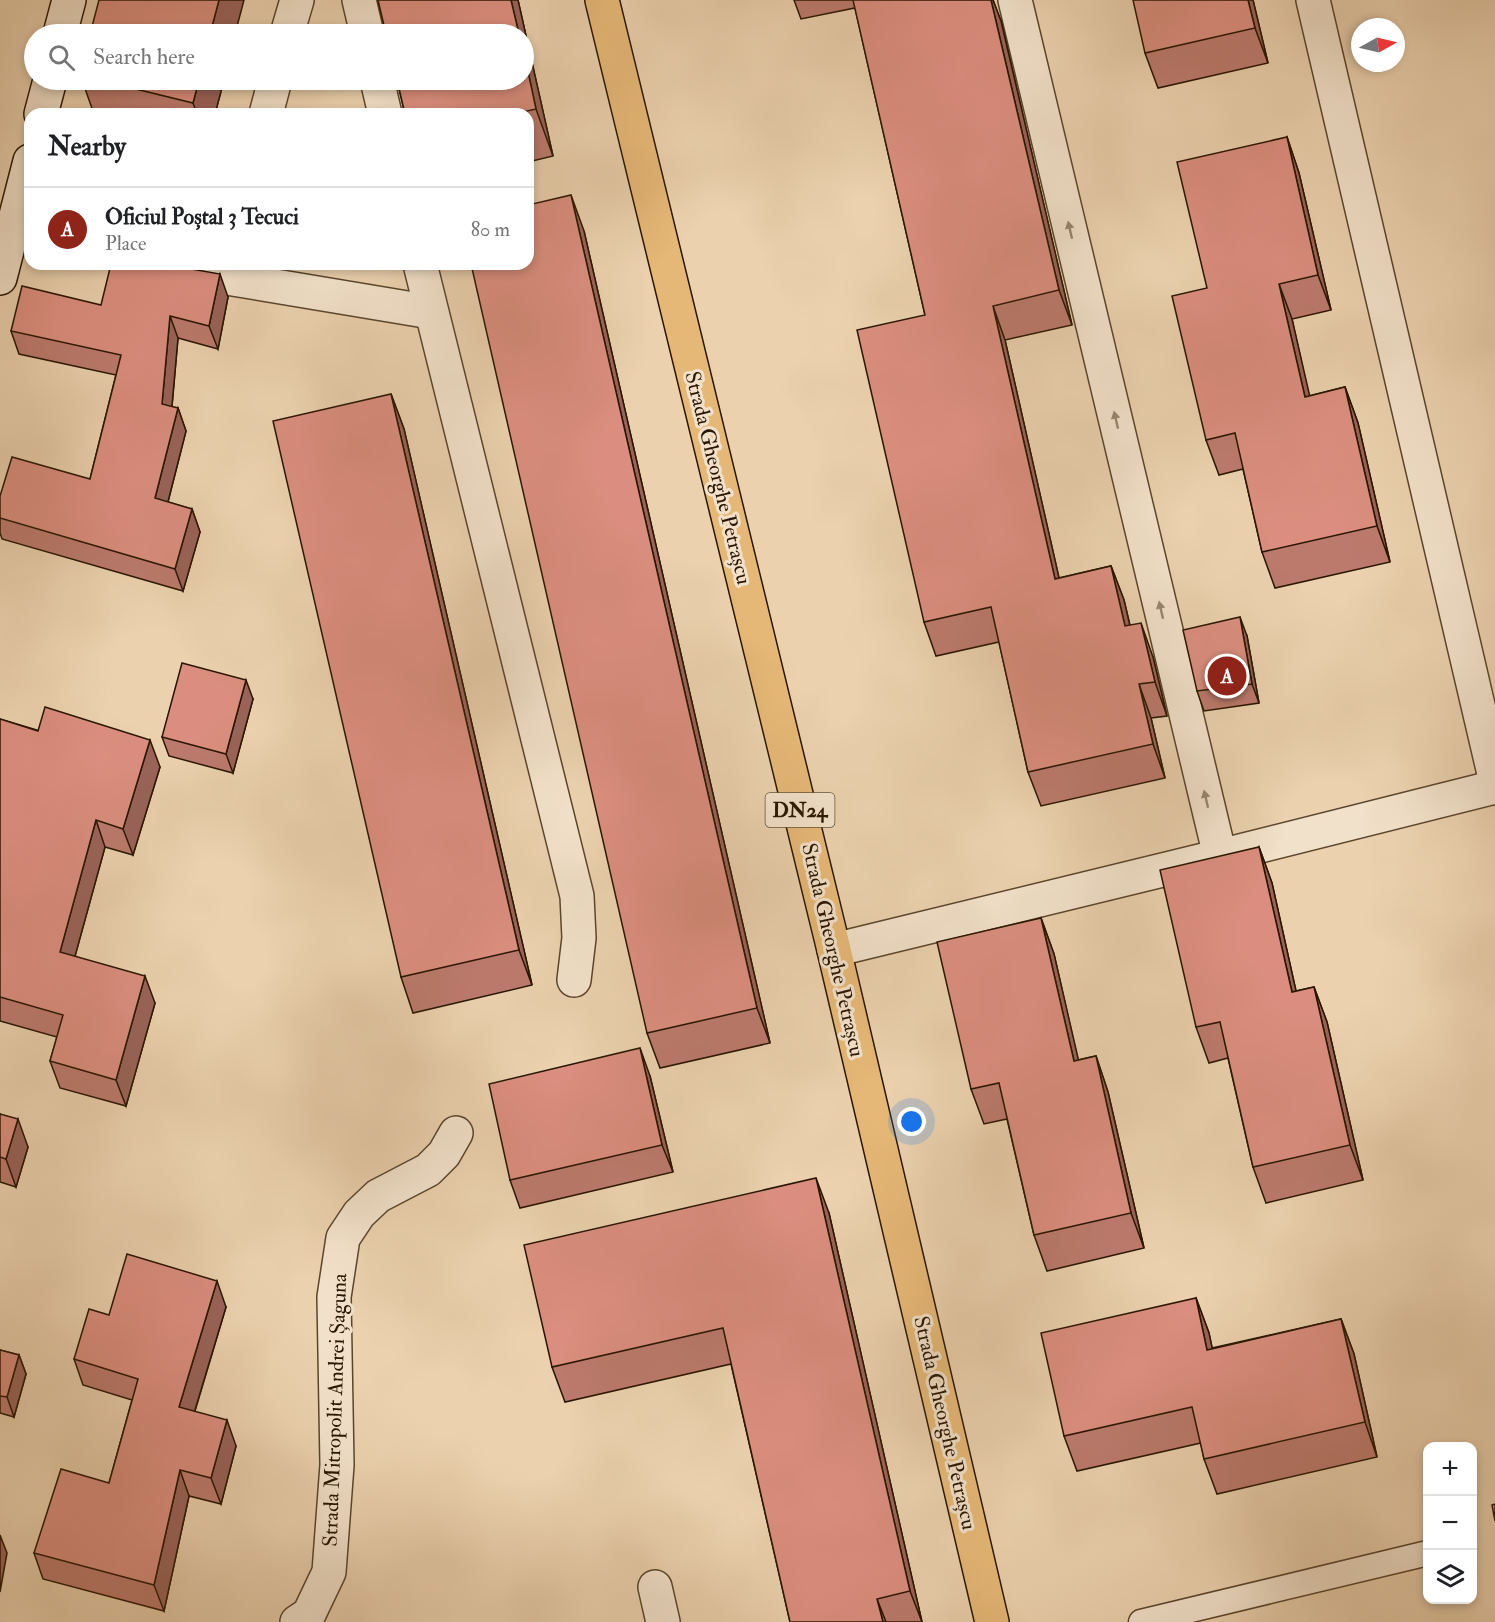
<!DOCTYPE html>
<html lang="en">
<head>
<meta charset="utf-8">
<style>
  :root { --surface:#fff; --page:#f2f2f2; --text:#202124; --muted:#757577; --line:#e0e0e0; --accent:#8f2418 }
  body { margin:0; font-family:"IM FELL Double Pica",serif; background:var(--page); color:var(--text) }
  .controls { position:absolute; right:18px; bottom:18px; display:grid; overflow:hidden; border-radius:12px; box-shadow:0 3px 9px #0003 }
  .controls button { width:54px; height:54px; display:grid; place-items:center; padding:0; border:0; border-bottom:2px solid var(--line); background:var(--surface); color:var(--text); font:30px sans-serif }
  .compass { position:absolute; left:1351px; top:18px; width:54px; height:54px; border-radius:50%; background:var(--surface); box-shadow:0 3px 9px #0003; rotate:82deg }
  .you { position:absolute; left:912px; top:1122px; width:21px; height:21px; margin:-15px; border:4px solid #fff; border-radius:50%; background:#1a73e8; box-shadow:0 0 0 9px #1a73e833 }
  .badge { display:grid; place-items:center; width:39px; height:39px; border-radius:50%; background:var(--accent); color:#fff; font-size:20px; font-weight:700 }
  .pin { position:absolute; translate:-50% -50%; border:3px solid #fff; box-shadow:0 2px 6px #0006 }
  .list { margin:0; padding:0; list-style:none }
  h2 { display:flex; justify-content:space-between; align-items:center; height:78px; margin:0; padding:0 24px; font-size:26px }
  h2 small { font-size:20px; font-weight:400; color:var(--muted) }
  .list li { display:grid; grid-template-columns:39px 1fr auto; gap:18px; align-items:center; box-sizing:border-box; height:84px; padding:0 24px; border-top:2px solid var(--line) }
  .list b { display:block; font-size:22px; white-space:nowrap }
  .list p { margin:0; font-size:20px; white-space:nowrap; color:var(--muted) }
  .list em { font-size:20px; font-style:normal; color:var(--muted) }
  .icon { flex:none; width:33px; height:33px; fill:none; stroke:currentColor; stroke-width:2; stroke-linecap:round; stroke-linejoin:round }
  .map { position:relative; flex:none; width:1495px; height:1622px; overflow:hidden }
  .search { position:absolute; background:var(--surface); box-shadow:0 3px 9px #0003; left:24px; top:24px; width:510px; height:66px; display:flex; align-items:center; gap:15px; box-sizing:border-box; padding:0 21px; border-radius:33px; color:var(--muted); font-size:22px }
  .panel { position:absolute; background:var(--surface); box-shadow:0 3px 9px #0003; left:24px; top:108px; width:510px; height:162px; border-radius:18px }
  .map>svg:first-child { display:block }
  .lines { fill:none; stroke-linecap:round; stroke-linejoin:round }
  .service-casing { stroke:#5a452c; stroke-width:27 }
  .minor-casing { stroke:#5a452c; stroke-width:36 }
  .secondary-casing { stroke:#291600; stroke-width:36 }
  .primary-casing { stroke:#291600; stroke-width:36 }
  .service { stroke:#f2e1ca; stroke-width:24 }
  .minor { stroke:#f2e1ca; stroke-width:33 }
  .secondary { stroke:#f2e1ca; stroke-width:33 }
  .primary { stroke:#e6b877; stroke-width:33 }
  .wall { fill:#bc7a6d; stroke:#291600; stroke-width:1.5 }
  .shaded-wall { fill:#996359; stroke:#291600; stroke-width:1.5 }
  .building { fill:#db8e7f; stroke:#291600; stroke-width:1.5 }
  .oneway { fill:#98866f }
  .labels { text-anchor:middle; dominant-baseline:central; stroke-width:6; stroke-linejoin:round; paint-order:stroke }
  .shield { fill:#f2e1ca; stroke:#65533d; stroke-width:1.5 }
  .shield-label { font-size:20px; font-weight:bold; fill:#291600 }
  .street-label { font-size:21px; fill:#291600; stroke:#f2e1ca }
</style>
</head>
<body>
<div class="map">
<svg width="1495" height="1622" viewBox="0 0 1495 1622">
  <rect width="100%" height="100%" fill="#ebd1ae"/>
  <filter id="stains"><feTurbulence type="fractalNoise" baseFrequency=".00333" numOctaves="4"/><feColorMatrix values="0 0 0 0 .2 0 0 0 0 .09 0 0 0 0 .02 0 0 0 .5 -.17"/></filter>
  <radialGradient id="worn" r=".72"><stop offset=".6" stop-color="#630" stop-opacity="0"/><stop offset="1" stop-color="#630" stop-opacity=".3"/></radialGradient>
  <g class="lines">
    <g class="service-casing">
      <path id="service" d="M 1141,1622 L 1428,1553"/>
    </g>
    <g class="minor-casing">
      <g id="minor">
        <path d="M 359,0 L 367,34"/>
        <path d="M 1015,0 L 1220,856"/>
        <path d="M 1313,0 L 1495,778"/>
        <path d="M 287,34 L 297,0"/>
        <path d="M 377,80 L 385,114"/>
        <path d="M 266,114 L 275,80"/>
        <path d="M 152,264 L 221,277 L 431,312"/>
        <path d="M 420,264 L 577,896 L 579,938 L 574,980"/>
        <path d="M 834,950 L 1220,856 L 1495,787"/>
        <path d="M 655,1587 L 663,1622"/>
        <path d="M 297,1622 L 309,1614 L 329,1572 L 337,1465 L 334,1297 L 343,1238 L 359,1214 L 378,1196 L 428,1170 L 444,1154 L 456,1133"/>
      </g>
    </g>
    <g class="secondary-casing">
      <g id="secondary">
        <path d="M 60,34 L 69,0"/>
        <path d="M 41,114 L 50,80"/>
        <path d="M 0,278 L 30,161"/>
      </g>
    </g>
    <g class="primary-casing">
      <path id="primary" d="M 602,0 L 834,950 L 992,1622"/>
    </g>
    <use href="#service" class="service"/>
    <use href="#minor" class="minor"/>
    <use href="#secondary" class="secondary"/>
    <use href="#primary" class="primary"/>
  </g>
  <g class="wall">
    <path d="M 378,0 L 518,0 L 553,156 L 528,162 L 528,114 L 405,114 Z"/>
    <path d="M 794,0 L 993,0 L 1001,21 L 1072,325 L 1005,340 L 1059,578 L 1111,566 L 1124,600 L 1130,625 L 1153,657 L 1167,716 L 1151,718 L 1165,778 L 1041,806 L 1028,772 L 999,642 L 936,656 L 924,622 L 925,315 L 855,8 L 801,19 Z"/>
    <path d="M 1253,0 L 1268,63 L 1158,88 L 1145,53 Z"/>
    <path d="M 82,80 L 224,80 L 215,114 L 94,114 Z"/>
    <path d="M 1287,137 L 1299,173 L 1331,310 L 1292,319 L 1309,396 L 1345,387 L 1358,423 L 1390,562 L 1275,588 L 1262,552 L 1243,469 L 1219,475 L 1206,440 L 1207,288 Z"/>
    <path d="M 584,231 L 770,1043 L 660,1068 L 647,1033 Z"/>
    <path d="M 228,297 L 218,349 L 178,338 L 172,407 L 178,408 L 186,431 L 168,502 L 192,509 L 200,532 L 183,591 L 2,539 L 0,533 L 0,496 L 90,479 L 116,375 L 19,354 L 11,331 L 101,305 Z"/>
    <path d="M 391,394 L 404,429 L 532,985 L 413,1013 L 401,977 Z"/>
    <path d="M 1247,636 L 1259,703 L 1204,711 L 1197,691 Z"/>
    <path d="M 253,699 L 233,773 L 169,756 L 162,737 Z"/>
    <path d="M 0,719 L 160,767 L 133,855 L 105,847 L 75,956 L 155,1003 L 126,1106 L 60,1088 L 50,1061 L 57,1037 L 0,1021 Z"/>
    <path d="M 1259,847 L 1272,883 L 1296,991 L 1314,987 L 1327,1022 L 1363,1180 L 1266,1203 L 1253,1167 L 1228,1058 L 1209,1063 L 1196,1027 Z"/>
    <path d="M 1041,918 L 1054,954 L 1078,1060 L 1096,1056 L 1108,1092 L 1144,1248 L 1047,1271 L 1034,1235 L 1007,1119 L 984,1124 L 971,1089 Z"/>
    <path d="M 650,1076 L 673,1172 L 520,1208 L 510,1180 Z"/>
    <path d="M 0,1114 L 28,1147 L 16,1187 L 0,1182 Z"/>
    <path d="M 829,1213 L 922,1622 L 790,1622 L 731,1364 L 565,1402 L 552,1367 Z"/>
    <path d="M 1196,1298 L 1209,1333 L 1212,1348 L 1341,1319 L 1354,1354 L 1377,1457 L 1217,1494 L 1204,1459 L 1201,1443 L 1077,1471 L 1064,1436 Z"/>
    <path d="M 226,1307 L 195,1411 L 236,1446 L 221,1504 L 189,1496 L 164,1611 L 43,1579 L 34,1553 L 109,1483 L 132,1400 L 83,1385 L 74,1359 L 109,1315 Z"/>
    <path d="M 0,1350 L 19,1355 L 26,1374 L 14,1417 L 0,1413 Z"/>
  </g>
  <g class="shaded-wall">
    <path d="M 219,0 L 244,0 L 235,34 L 210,34 Z"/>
    <path d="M 511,0 L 518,0 L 553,156 L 536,109 L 524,53 L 524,34 L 519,34 Z"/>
    <path d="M 991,0 L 993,0 L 1001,21 L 1072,325 L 1059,290 Z"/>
    <path d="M 1248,0 L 1253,0 L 1268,63 L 1255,28 Z"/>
    <path d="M 199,80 L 224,80 L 215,114 L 197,114 L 193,103 Z"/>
    <path d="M 1287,137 L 1299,173 L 1331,310 L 1318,275 Z"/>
    <path d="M 571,195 L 584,231 L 770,1043 L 757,1008 Z"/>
    <path d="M 220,274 L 228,297 L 218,349 L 209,326 Z"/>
    <path d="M 1279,284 L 1292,319 L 1318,432 L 1305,397 Z"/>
    <path d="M 993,306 L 1005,340 L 1067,613 L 1055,579 Z"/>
    <path d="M 170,316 L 178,338 L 170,427 L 162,404 Z"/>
    <path d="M 1345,387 L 1358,423 L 1390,562 L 1377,526 Z"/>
    <path d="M 391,394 L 404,429 L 532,985 L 519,950 Z"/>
    <path d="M 178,408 L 186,431 L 163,521 L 155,498 Z"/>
    <path d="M 192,509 L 200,532 L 183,591 L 175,569 Z"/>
    <path d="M 1111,566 L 1124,600 L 1138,661 L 1125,626 Z"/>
    <path d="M 1240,617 L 1247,636 L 1259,703 L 1252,684 Z"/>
    <path d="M 1141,623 L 1153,657 L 1167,716 L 1155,682 Z"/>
    <path d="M 246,680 L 253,699 L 233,773 L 226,754 Z"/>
    <path d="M 1139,684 L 1151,718 L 1165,778 L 1153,744 Z"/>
    <path d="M 150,740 L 160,767 L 133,855 L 123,829 Z"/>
    <path d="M 96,820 L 105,847 L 69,978 L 60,952 Z"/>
    <path d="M 1259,847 L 1272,883 L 1304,1027 L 1292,992 Z"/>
    <path d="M 1041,918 L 1054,954 L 1087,1097 L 1074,1061 Z"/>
    <path d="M 145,976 L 155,1003 L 126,1106 L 116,1080 Z"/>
    <path d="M 1314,987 L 1327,1022 L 1363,1180 L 1350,1145 Z"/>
    <path d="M 640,1048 L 650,1076 L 673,1172 L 662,1145 Z"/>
    <path d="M 1096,1056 L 1108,1092 L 1144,1248 L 1131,1213 Z"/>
    <path d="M 18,1119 L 28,1147 L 16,1187 L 6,1159 Z"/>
    <path d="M 816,1178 L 829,1213 L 922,1622 L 910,1591 Z"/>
    <path d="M 217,1281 L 226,1307 L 188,1433 L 179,1407 Z"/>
    <path d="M 1196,1298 L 1209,1333 L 1220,1385 L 1207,1350 Z"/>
    <path d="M 1341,1319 L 1354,1354 L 1377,1457 L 1365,1422 Z"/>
    <path d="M 19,1355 L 26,1374 L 14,1417 L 7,1397 Z"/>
    <path d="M 227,1420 L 236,1446 L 221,1504 L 211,1478 Z"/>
    <path d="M 180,1470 L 189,1496 L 164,1611 L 154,1585 Z"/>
    <path d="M 0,1535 L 7,1553 L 0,1592 Z"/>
    <path d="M 877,1599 L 886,1622 L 883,1622 Z"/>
  </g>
  <g class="building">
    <path d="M 99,0 L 219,0 L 210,34 L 90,34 Z"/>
    <path d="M 378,0 L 511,0 L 519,34 L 386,34 Z"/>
    <path d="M 853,0 L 991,0 L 1059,290 L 993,306 L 1055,579 L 1111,566 L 1125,626 L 1141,623 L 1155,682 L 1139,684 L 1153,744 L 1028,772 L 991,607 L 924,622 L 857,330 L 925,315 Z"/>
    <path d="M 1133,0 L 1248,0 L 1255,28 L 1145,53 Z"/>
    <path d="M 524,53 L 536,109 L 514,114 L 405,114 L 397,80 L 524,80 Z"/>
    <path d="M 99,80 L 199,80 L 193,103 Z"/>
    <path d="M 1287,137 L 1318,275 L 1279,284 L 1305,397 L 1345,387 L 1377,526 L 1262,552 L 1235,433 L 1206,440 L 1172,296 L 1207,288 L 1177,162 Z"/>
    <path d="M 571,195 L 757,1008 L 647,1033 L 471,264 L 528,264 L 528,205 Z"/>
    <path d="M 111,264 L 163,264 L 220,274 L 209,326 L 170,316 L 162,404 L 178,408 L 155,498 L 192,509 L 175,569 L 0,518 L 0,496 L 12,457 L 90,479 L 121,355 L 11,331 L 22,286 L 101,305 Z"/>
    <path d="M 391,394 L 519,950 L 401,977 L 273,421 Z"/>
    <path d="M 1240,617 L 1252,684 L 1197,691 L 1183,630 Z"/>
    <path d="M 182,663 L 246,680 L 226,754 L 162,737 Z"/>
    <path d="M 45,707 L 150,740 L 123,829 L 96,820 L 60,952 L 145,976 L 116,1080 L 50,1061 L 63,1015 L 0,997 L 0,719 L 38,731 Z"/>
    <path d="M 1259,847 L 1292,992 L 1314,987 L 1350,1145 L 1253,1167 L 1220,1022 L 1196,1027 L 1160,870 Z"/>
    <path d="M 1041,918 L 1074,1061 L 1096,1056 L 1131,1213 L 1034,1235 L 999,1083 L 971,1089 L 937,942 Z"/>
    <path d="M 640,1048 L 662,1145 L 510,1180 L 489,1084 Z"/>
    <path d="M 0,1114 L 18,1119 L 6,1159 L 0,1157 Z"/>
    <path d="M 816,1178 L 910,1591 L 877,1599 L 883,1622 L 790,1622 L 723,1328 L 552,1367 L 524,1245 Z"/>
    <path d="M 127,1254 L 217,1281 L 179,1407 L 227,1420 L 211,1478 L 180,1470 L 154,1585 L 34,1553 L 61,1469 L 109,1483 L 138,1379 L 74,1359 L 89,1309 L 109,1315 Z"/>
    <path d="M 1196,1298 L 1207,1350 L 1341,1319 L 1365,1422 L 1204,1459 L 1192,1407 L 1064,1436 L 1041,1333 Z"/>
    <path d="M 0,1350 L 19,1355 L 7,1397 L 0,1396 Z"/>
    <path d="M 1495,1504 L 1495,1521 L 1492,1505 Z"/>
  </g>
  <defs><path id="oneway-solid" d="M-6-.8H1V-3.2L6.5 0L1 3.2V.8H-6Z" transform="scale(1.5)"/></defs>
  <g class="oneway">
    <use href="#oneway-solid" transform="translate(1070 230) rotate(-103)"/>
    <use href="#oneway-solid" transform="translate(1116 420) rotate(-103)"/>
    <use href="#oneway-solid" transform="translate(1161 610) rotate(-103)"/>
    <use href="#oneway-solid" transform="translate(1206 799) rotate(-103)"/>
  </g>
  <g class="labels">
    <rect class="shield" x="765.5" y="793" width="69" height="34" rx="4.5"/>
    <g class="shield-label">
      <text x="800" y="810">DN24</text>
    </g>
    <g class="street-label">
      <text transform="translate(718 478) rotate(76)">Strada Gheorghe Petrașcu</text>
      <text transform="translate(833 950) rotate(77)">Strada Gheorghe Petrașcu</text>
      <text transform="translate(335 1410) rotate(-88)">Strada Mitropolit Andrei Șaguna</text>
      <text transform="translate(945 1423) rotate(77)">Strada Gheorghe Petrașcu</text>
    </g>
  </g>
  <rect width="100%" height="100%" filter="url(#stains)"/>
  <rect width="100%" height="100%" fill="url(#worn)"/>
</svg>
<div class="controls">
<button>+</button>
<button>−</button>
<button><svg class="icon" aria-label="layers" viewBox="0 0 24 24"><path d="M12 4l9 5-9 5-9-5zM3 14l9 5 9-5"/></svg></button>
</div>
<svg class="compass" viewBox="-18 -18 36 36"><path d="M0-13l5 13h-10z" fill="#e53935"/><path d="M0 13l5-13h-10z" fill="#757577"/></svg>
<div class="you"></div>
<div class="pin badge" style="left:1227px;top:676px">A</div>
<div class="search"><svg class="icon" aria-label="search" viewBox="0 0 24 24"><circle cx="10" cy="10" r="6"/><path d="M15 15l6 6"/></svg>Search here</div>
<section class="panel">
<h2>Nearby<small></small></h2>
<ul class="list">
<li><span class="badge">A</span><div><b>Oficiul Poștal 3 Tecuci</b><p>Place</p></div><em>80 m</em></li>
</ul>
</section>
</div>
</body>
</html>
